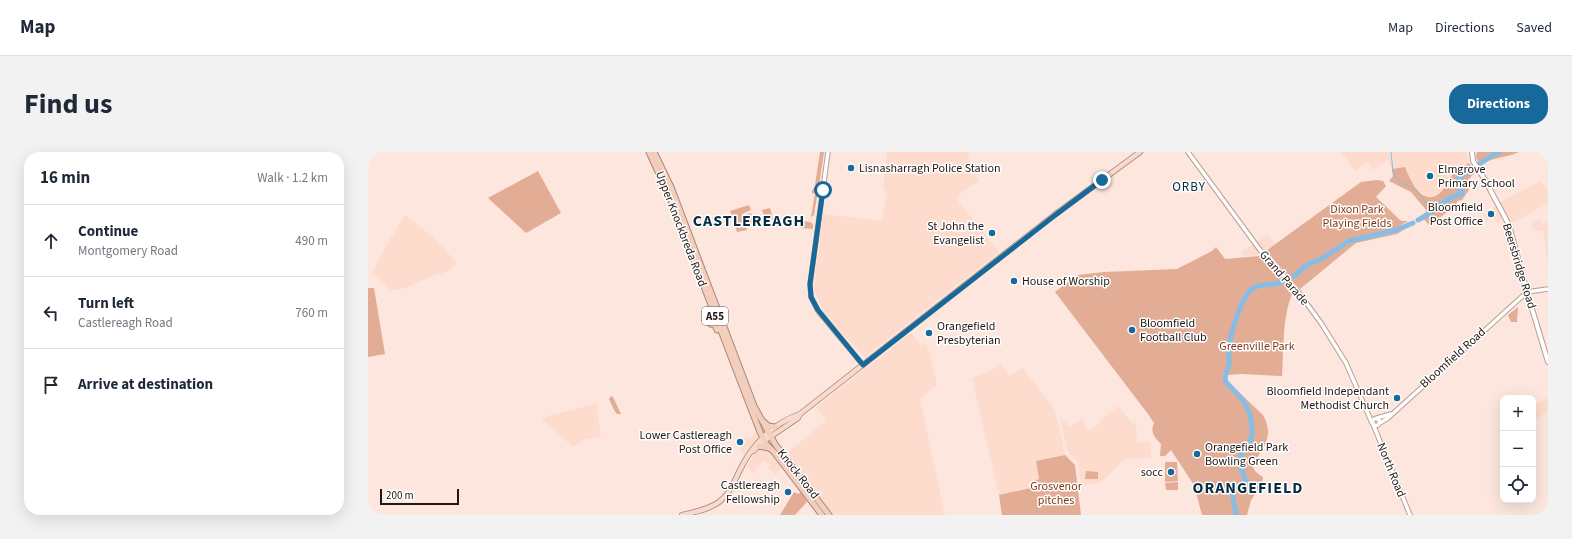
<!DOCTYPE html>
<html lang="en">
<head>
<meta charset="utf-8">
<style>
  :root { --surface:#fff; --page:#f2f2f3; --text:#1f2937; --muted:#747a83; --line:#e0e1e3; --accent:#16699a }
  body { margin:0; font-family:"Source Sans 3",sans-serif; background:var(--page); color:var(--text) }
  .controls { position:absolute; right:12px; bottom:12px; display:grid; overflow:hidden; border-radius:8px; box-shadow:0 4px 16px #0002 }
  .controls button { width:36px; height:36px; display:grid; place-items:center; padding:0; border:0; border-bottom:1px solid var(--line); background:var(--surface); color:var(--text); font:20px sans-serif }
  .scale { position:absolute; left:12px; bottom:10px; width:79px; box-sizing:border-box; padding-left:4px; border:2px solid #201713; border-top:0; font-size:11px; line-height:14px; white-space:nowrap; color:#201713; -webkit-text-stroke:3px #fff; paint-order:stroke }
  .stop { position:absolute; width:12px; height:12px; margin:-9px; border:3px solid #16699a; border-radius:50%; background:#fff }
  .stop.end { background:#16699a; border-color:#fff; box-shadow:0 1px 4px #0008 }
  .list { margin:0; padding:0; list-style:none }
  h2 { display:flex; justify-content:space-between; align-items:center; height:52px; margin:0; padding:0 16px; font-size:17px }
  h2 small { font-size:13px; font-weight:400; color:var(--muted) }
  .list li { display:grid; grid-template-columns:26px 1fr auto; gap:12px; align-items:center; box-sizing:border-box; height:72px; padding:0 16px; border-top:1px solid var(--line) }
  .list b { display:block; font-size:15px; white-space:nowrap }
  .list p { margin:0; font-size:13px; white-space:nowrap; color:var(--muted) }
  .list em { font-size:13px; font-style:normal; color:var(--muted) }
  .icon { flex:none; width:22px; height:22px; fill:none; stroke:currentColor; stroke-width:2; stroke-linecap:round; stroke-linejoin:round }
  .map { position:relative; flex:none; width:1180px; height:363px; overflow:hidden; border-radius:16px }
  header { display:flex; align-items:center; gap:24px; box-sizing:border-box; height:56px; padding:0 20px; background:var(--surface); border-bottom:1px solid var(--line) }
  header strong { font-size:19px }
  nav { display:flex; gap:22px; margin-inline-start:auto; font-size:14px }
  .intro { display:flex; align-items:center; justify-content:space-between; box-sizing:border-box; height:96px; padding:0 24px }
  h1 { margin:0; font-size:28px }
  .button { padding:10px 18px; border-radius:16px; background:var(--accent); color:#fff; font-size:14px; font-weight:700 }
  main { display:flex; gap:24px; padding:0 24px }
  aside { flex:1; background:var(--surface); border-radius:16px; box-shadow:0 4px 16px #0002 }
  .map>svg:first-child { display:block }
  .built { fill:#fedccd }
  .green { fill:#e2ac95 }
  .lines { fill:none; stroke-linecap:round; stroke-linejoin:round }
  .stream { stroke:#87bde5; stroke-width:1 }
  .river { stroke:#87bde5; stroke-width:5 }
  .tertiary-casing { stroke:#b79e93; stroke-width:5.5 }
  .secondary-casing { stroke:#b79e93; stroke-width:6 }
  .primary-casing { stroke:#a88676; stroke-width:6 }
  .trunk-casing { stroke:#a88676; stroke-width:7 }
  .tertiary { stroke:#fff; stroke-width:3.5 }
  .secondary { stroke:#fff; stroke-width:4 }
  .primary { stroke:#f7dacd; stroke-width:4.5 }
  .trunk { stroke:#f4cebc; stroke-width:5 }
  .route { stroke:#16699a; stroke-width:5 }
  .poi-dot { fill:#16699a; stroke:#fff; stroke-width:1.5 }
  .labels { text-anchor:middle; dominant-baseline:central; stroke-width:3; stroke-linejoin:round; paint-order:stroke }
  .shield { fill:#fff; stroke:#635d5a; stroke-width:1 }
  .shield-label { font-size:11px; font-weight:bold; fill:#201713 }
  .poi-label { font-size:12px; fill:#201713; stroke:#fff; text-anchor:start }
  .park-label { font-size:12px; fill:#813815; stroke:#fff }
  .street-label { font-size:12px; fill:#201713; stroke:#fff }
  .neighbourhood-label { font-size:13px; letter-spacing:1px; fill:#082e46; stroke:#fff }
  .district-label { font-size:16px; font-weight:bold; letter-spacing:1px; fill:#082e46; stroke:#fff }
</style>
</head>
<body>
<header>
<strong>Map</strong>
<nav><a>Map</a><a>Directions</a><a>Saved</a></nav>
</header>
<div class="intro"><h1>Find us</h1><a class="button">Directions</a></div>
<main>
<aside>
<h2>16 min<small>Walk · 1.2 km</small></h2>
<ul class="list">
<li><svg class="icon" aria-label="ahead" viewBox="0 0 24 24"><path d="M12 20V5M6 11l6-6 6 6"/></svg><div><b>Continue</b><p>Montgomery Road</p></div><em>490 m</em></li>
<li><svg class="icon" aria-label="left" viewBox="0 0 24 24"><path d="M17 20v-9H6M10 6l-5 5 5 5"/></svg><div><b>Turn left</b><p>Castlereagh Road</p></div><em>760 m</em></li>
<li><svg class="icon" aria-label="arrive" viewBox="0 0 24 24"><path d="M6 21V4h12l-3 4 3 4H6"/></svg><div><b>Arrive at destination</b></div></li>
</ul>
</aside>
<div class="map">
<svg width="1180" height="363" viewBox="0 0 1180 363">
  <rect width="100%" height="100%" fill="#fce6dd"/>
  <g class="built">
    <path d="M 519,0 L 601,0 L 600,5 L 611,29 L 590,43 L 590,49 L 631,100 L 497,205 L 469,177 L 456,160 L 447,141 L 446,133 L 455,62 L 514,69 L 519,39 L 515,38 Z"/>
    <path d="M 973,0 L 1098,0 L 1101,11 L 1087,20 L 1074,39 L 1068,43 L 1063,45 L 1058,44 L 1049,37 L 1042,29 L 1037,15 L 1024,17 L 1020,8 L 1005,18 L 1000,10 L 987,19 Z"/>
    <path d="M 1172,29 L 1180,39 L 1180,51 L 1143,72 L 1132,50 Z"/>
    <path d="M 1129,53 L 1137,65 L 1129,71 L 1125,64 L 1119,68 L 1116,63 Z"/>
    <path d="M 37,63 L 64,84 L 89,111 L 81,118 L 71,123 L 70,122 L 37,136 L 22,139 L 17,132 L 4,121 L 16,97 Z"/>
    <path d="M 1172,67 L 1174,72 L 1180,69 L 1180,114 L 1175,78 L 1166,79 L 1163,73 Z"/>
    <path d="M 900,83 L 907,92 L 891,103 L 876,104 L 873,100 Z"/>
    <path d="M 543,181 L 553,193 L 556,191 L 560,195 L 569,233 L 552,247 L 577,363 L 465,363 L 419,301 L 458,269 L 448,255 Z"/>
    <path d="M 632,212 L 642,224 L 654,215 L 687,258 L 697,303 L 668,309 L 671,327 L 667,335 L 631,343 L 604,226 L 623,219 Z"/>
    <path d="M 1180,246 L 1180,259 L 1165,269 L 1165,254 L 1171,250 Z"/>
    <path d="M 230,251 L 229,259 L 233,284 L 215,288 L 205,295 L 173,266 Z"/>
    <path d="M 750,254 L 764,271 L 768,271 L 769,290 L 782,290 L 783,306 L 757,307 L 734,329 L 730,331 L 716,333 L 713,332 L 710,310 L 699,298 L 692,266 L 694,266 L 701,275 L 715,266 L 718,278 L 721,278 L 731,272 L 734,267 Z"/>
    <path d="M 385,280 L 388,281 L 390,286 L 376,305 L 369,288 L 385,284 Z"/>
    <path d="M 394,296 L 401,299 L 414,316 L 408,323 L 400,316 L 402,313 L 396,308 L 385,322 L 379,314 L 389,299 Z"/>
  </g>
  <g class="green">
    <path d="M 452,0 L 456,0 L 451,34 L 447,33 Z"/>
    <path d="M 1109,0 L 1151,0 C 1139,6 1122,5 1112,14 L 1108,5 Z"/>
    <path d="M 1101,11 L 1108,19 L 1100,28 L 1101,38 L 1094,48 L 1089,49 L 1088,54 L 1061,73 L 1053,64 L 1059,59 L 1043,40 L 1021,29 L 1025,24 L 1024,17 L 1037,15 C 1042,28 1055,57 1073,40 C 1079,34 1082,24 1088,19 C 1092,16 1097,13 1101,11 Z"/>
    <path d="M 170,19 L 193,61 L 158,81 L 120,46 Z"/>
    <path d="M 1009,28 L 1015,29 L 1018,34 L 1008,45 L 1032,68 L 1034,69 L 1040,69 L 1033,73 L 1034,75 L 1043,70 L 1045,72 L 1029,82 L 988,91 L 932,137 L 898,99 L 993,30 Z"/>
    <path d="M 447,36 L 447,38 L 450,38 L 446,63 L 443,65 L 447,41 L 445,41 L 444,42 L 444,38 Z"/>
    <path d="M 381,53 L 383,58 L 374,62 L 379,78 L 369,80 L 362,59 Z"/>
    <path d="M 402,56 L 405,67 L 398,69 L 394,58 Z"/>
    <path d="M 383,61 L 387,72 L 380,75 L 376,63 Z"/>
    <path d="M 435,69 L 442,70 L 445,72 L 445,77 L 432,76 Z"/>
    <path d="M 848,95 L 857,107 L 892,104 L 919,133 L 918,135 L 924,142 C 914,167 916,197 914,224 L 873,222 L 859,223 L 858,226 L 860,230 L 895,263 C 906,283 897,295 885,311 C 884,318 889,321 895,325 L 894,333 L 883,348 L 879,363 L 834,363 L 826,333 L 803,298 L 797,304 L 792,304 L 793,292 C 786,285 782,280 786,271 L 780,262 L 687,140 L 709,123 L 736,120 L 809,117 L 844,99 Z"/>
    <path d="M 0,136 L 6,136 L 17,202 L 0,205 Z"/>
    <path d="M 1150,155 L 1149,170 L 1143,170 L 1140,163 Z"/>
    <path d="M 243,244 L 245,245 L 253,262 L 249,262 L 246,258 L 241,247 Z"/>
    <path d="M 697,303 L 707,313 L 713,363 L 634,363 L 631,343 L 667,335 L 666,329 L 671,327 L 668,309 Z"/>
    <path d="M 797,310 L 809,310 L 810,329 L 797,330 Z"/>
    <path d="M 718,319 L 730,320 L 730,327 L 717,327 Z"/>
    <path d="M 810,330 L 810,338 L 798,338 L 797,331 Z"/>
    <path d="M 426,340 L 430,342 L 433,340 L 439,350 L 427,363 L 412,363 Z"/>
  </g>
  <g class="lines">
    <path class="stream" d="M 1023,0 L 1025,20 L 1027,25 L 1031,29 L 1049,39 L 1059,52 L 1067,52 L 1081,46"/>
    <g class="river">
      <path d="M 1050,68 C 1066,61 1078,44 1094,42 L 1094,39 L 1088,34 L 1091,25 L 1095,23 L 1128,1 L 1132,0"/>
      <path d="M 926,124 L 939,113 L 955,106 L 981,89 L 1028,78 L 1045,71"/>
      <path d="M 868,363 L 864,340 L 877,330 C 878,323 871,317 872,309 C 872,300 880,295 883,287 C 885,281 884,275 883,268 C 880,249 870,244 858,230 C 855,223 860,219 861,212 C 862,207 860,202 861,197 C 862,183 873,145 884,137 C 893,130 906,135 916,129"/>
    </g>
    <g class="tertiary-casing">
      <g id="tertiary">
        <path d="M 460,0 L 442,132 L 443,145 L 450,159 L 495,213"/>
        <path d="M 820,0 L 892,98 L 928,137 L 953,171 L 978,211 L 1004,271"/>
        <path d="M 1009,266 L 1023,262"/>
        <circle cx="1008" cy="270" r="3.5"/>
        <path d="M 1012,271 L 1020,266 L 1159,140 L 1180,137"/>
        <path d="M 1005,272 L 1042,363"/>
      </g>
    </g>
    <g class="secondary-casing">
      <path id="secondary" d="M 1104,0 L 1105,9 L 1117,28 L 1141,73 L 1159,140 L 1180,210"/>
    </g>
    <g class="primary-casing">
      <g id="primary">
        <path d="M 385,299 L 396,289 L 430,266 L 432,262 L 685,64 L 772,0"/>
        <path d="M 314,363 C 326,360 340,358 351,350 C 363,341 367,327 374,314 C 386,291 406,271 432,262"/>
      </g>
    </g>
    <g class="trunk-casing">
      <g id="trunk">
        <path d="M 281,0 L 302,46 L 392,280 L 398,292 L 406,300 L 454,363"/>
        <path d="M 286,0 L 303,35 L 386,254 L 407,292 L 461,363"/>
        <path d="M 343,172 L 347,173 L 349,178"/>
        <path d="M 396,270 L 400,274 L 407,275"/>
        <path d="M 391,294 L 401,296"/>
      </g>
    </g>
    <use href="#tertiary" class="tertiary"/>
    <use href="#secondary" class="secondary"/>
    <use href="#primary" class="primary"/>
    <use href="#trunk" class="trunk"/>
  </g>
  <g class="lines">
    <path class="route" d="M 455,38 L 442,132 L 443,145 L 450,158 L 495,213 L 686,64 L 734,28"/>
  </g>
  <g class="poi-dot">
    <circle cx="483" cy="16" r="4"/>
    <circle cx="1062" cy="24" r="4"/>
    <circle cx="1123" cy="62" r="4"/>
    <circle cx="624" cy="81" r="4"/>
    <circle cx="646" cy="129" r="4"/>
    <circle cx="764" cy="178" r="4"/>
    <circle cx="561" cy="181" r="4"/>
    <circle cx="1029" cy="246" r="4"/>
    <circle cx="372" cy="290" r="4"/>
    <circle cx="829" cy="302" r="4"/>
    <circle cx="803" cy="320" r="4"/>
    <circle cx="420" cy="340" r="4"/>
  </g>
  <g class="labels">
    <rect class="shield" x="334" y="155" width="26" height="18" rx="3"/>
    <g class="shield-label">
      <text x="347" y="164">A55</text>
    </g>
    <g class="poi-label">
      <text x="491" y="16">Lisnasharragh Police Station</text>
      <text x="1070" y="17">Elmgrove<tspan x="1070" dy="14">Primary School</tspan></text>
      <text x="1115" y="55" text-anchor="end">Bloomfield<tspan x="1115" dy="14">Post Office</tspan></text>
      <text x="616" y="74" text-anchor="end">St John the<tspan x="616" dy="14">Evangelist</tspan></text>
      <text x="654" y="129">House of Worship</text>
      <text x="772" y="171">Bloomfield<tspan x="772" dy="14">Football Club</tspan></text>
      <text x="569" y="174">Orangefield<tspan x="569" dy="14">Presbyterian</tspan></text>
      <text x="1021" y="239" text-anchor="end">Bloomfield Independant<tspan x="1021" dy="14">Methodist Church</tspan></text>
      <text x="364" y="283" text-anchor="end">Lower Castlereagh<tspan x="364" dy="14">Post Office</tspan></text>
      <text x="837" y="295">Orangefield Park<tspan x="837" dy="14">Bowling Green</tspan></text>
      <text x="795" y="320" text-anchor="end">socc</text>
      <text x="412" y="333" text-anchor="end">Castlereagh<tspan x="412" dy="14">Fellowship</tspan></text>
    </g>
    <g class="park-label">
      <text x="989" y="57">Dixon Park<tspan x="989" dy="14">Playing Fields</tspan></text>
      <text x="889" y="194">Greenville Park</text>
      <text x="688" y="334">Grosvenor<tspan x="688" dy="14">pitches</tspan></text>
    </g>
    <g class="street-label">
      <text transform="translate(313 77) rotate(69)">Upper Knockbreda Road</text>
      <text transform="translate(1151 114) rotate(73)">Beersbridge Road</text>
      <text transform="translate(916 126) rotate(49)">Grand Parade</text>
      <text transform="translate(1085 206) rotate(-42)">Bloomfield Road</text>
      <text transform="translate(1023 318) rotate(68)">North Road</text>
      <text transform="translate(430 322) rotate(52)">Knock Road</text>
    </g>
    <g class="neighbourhood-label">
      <text x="821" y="35">ORBY</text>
    </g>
    <g class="district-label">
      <text x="381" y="69">CASTLEREAGH</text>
      <text x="880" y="336">ORANGEFIELD</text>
    </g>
  </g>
</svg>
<div class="controls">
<button>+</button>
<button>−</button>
<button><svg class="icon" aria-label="locate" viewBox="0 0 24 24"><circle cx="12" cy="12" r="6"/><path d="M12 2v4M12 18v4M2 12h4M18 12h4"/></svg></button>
</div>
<div class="scale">200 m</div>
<div class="stop" style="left:455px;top:38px"></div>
<div class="stop end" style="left:734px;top:28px"></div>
</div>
</main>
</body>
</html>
